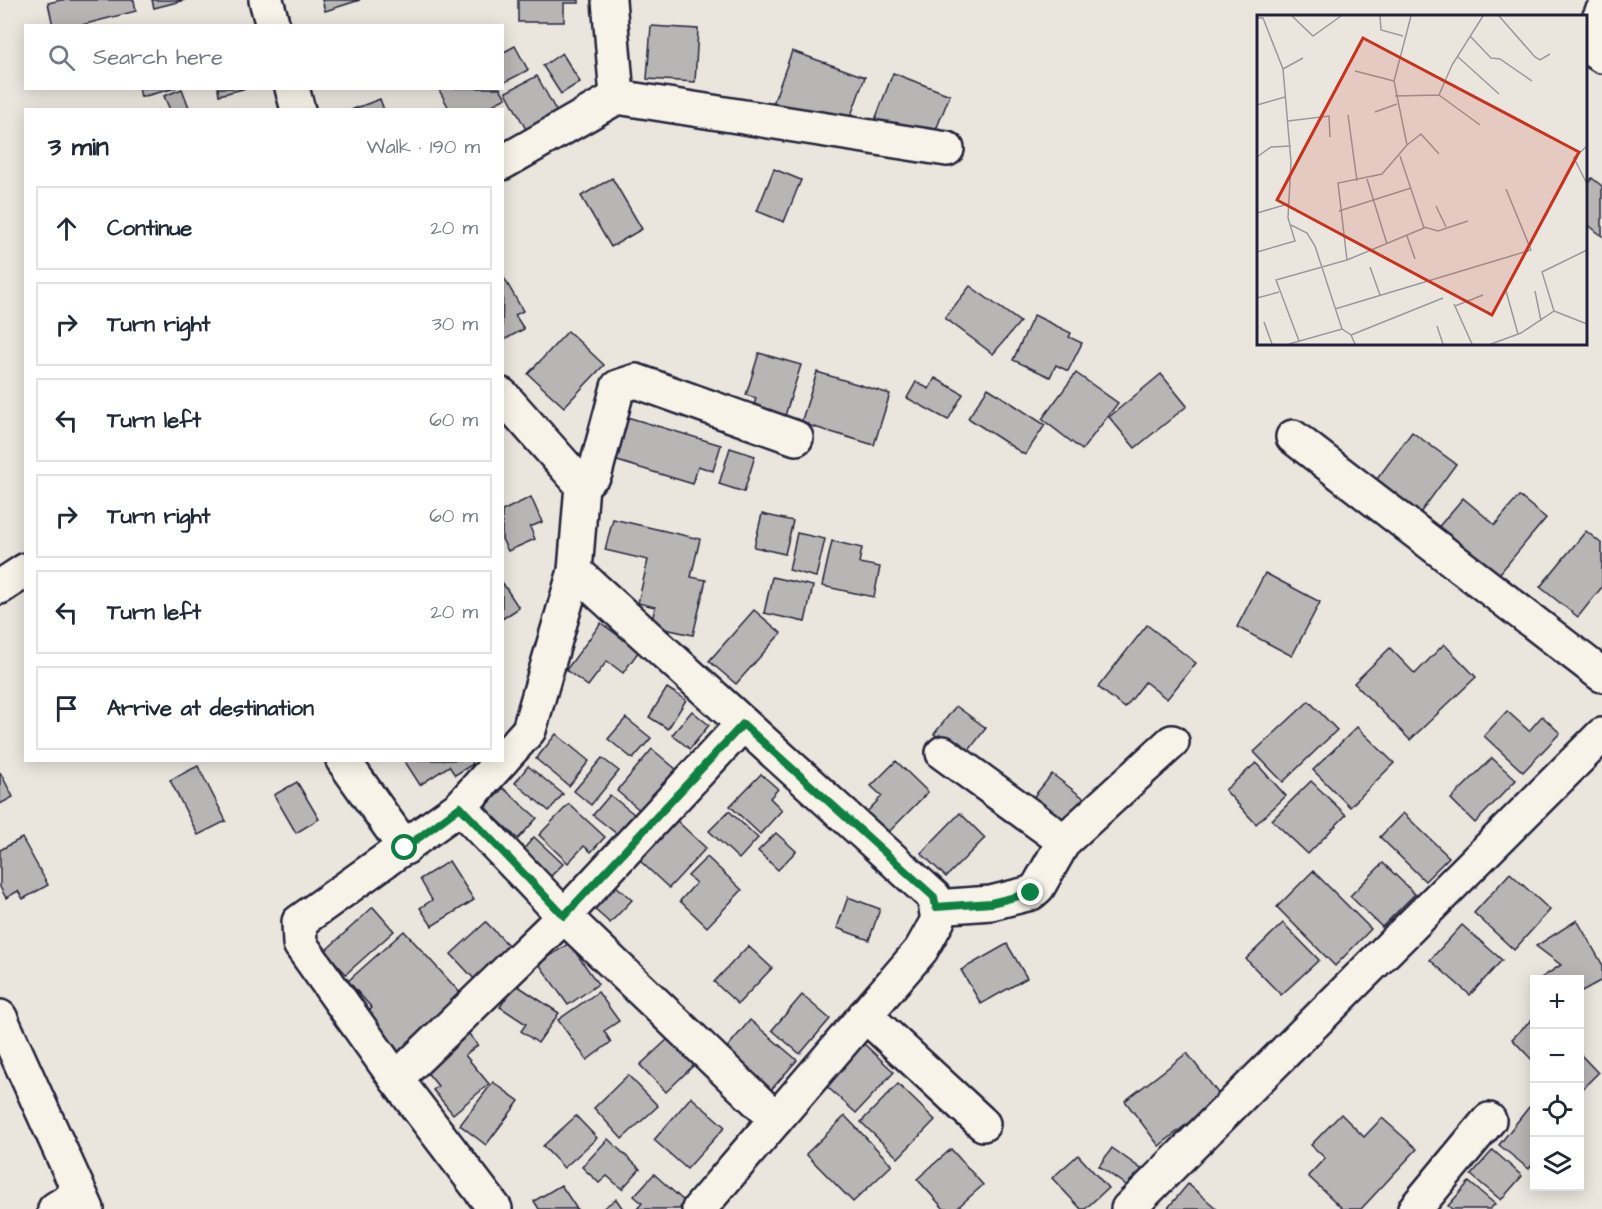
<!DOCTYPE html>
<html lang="en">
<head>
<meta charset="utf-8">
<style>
  :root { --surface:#fff; --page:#f6f6f7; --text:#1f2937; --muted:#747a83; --line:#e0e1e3 }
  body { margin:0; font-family:"Architects Daughter",sans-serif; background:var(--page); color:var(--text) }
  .controls { position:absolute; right:18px; bottom:18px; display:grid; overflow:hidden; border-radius:0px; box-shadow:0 3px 15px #0003 }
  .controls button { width:54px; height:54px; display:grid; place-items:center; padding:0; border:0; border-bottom:2px solid var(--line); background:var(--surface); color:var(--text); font:30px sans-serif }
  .stop { position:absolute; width:18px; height:18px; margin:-14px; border:4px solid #0b8043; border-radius:50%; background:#fff }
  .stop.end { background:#0b8043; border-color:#fff; box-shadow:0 2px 6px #0008 }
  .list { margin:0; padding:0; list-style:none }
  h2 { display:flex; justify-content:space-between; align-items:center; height:78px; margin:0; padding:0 24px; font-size:26px }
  h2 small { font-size:20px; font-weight:400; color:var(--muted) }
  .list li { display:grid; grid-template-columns:39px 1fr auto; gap:18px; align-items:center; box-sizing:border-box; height:84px; margin:0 12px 12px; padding:0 12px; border:2px solid var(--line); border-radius:0px }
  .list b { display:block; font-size:22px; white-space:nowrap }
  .list em { font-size:20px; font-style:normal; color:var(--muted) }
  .icon { flex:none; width:33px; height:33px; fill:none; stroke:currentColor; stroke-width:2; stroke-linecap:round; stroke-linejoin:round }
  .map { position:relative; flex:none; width:1602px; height:1209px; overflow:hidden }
  .search { position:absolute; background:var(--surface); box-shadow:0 3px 15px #0003; left:24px; top:24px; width:480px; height:66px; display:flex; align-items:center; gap:15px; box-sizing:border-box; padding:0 21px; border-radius:0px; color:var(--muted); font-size:22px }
  .panel { position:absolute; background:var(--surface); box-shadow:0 3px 15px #0003; left:24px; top:108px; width:480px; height:654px; border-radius:0px }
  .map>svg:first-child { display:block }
  .building { fill:#b8b6b5; stroke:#22223b; stroke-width:1.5 }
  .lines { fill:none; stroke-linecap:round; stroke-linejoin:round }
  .minor-casing { stroke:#22223b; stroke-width:38 }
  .minor { stroke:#f7f3e8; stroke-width:33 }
  .route { stroke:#0b8043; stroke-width:8 }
  .inset-road { fill:none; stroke:#9a989d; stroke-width:1.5 }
  .view { fill:#c8321e; fill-opacity:0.15; stroke:#c8321e; stroke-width:3 }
  .inset-edge { fill:none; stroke:#22223b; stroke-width:3 }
</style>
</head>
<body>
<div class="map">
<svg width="1602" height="1209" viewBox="0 0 1602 1209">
  <rect width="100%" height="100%" fill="#eae6de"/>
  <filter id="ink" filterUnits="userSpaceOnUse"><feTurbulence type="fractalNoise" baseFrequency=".0167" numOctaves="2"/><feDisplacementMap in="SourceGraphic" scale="12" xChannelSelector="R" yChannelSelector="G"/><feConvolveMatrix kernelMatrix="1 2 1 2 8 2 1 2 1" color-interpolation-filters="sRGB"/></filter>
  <g filter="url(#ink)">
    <g class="building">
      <path d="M 61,0 L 134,0 L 136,11 L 78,26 L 53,26 L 48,3 Z"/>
      <path d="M 152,0 L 185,0 L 154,8 Z"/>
      <path d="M 322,0 L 360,0 L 325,11 Z"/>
      <path d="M 518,0 L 579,0 L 579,3 L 564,3 L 564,22 L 518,22 Z"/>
      <path d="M 651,26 L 698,29 L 695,82 L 647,79 Z"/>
      <path d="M 515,46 L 528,70 L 503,83 L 502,53 Z"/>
      <path d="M 792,51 L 865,77 L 846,129 L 773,104 Z"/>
      <path d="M 562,53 L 580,82 L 561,94 L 543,66 Z"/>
      <path d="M 893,73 L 950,95 L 931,142 L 875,120 Z"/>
      <path d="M 537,76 L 560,118 L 529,135 L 506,92 Z"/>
      <path d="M 139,88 L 176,88 L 141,97 Z"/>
      <path d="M 218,88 L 247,88 L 219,95 Z"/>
      <path d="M 438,88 L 500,88 L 506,98 L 492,105 L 495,110 L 450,110 Z"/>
      <path d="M 182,89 L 190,110 L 170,110 L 164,96 Z"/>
      <path d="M 380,99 L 384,110 L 351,110 Z"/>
      <path d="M 774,169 L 801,180 L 784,222 L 757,211 Z"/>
      <path d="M 612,178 L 642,229 L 611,247 L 581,196 Z"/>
      <path d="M 1592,178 L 1602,186 L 1602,236 L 1586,223 L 1586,187 Z"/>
      <path d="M 503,276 L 523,311 L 515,315 L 524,329 L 502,341 Z"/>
      <path d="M 970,286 L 1020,322 L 993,354 L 945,318 Z"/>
      <path d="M 1034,315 L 1071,333 L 1069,337 L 1082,343 L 1068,371 L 1056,365 L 1050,377 L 1013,360 Z"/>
      <path d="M 568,331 L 604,365 L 564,407 L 528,374 Z"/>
      <path d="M 759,353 L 801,365 L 783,422 L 752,412 L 756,398 L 746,395 Z"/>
      <path d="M 817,372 L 890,394 L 874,445 L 801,423 Z"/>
      <path d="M 1076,373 L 1118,403 L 1082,450 L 1042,419 Z"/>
      <path d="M 1161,374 L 1187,406 L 1135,448 L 1109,417 Z"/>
      <path d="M 935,378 L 963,394 L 948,420 L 907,398 L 916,382 L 929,389 Z"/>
      <path d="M 988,388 L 1045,425 L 1025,455 L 968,418 Z"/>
      <path d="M 627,417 L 721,445 L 713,471 L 698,466 L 693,484 L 614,460 Z"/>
      <path d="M 1412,432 L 1456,464 L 1412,524 L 1368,491 Z"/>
      <path d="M 730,448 L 755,456 L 744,492 L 719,484 Z"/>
      <path d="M 1519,496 L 1546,518 L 1495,579 L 1436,530 L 1463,498 L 1495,525 Z"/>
      <path d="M 531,497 L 542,522 L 530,527 L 535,539 L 508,551 L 502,539 L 502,511 Z"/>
      <path d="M 762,514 L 793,521 L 785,554 L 754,547 Z"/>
      <path d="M 613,519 L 700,539 L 691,577 L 706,580 L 693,635 L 651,626 L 655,607 L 638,603 L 648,560 L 605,550 Z"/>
      <path d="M 1586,531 L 1602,544 L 1602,587 L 1578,617 L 1540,587 Z"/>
      <path d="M 797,533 L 825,539 L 816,577 L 789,570 Z"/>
      <path d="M 832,541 L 862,548 L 859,563 L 880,567 L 874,597 L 822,586 Z"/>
      <path d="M 1265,573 L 1320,602 L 1292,656 L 1237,627 Z"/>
      <path d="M 772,577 L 813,586 L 805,622 L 764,613 Z"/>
      <path d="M 502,582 L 519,608 L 502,619 Z"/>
      <path d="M 754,610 L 781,633 L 736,684 L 709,661 Z"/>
      <path d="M 601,623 L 639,651 L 623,673 L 607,661 L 588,686 L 566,670 Z"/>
      <path d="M 1147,625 L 1196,663 L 1167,699 L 1145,682 L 1125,708 L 1098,687 Z"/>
      <path d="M 1444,644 L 1476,677 L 1410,740 L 1354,683 L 1390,648 L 1415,674 Z"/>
      <path d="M 667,688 L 686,700 L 668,729 L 649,717 Z"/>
      <path d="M 1309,701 L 1337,730 L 1283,782 L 1254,752 Z"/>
      <path d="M 956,706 L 986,728 L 964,757 L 934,734 Z"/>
      <path d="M 692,711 L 709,725 L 690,749 L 672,735 Z"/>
      <path d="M 1507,711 L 1529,731 L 1542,716 L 1560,733 L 1523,772 L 1484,736 Z"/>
      <path d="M 626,718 L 651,738 L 633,759 L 608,739 Z"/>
      <path d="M 1357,727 L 1394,763 L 1350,807 L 1313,770 Z"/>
      <path d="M 556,734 L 589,761 L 569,786 L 536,759 Z"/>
      <path d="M 652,749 L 677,770 L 642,812 L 617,791 Z"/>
      <path d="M 602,758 L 619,771 L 591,805 L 574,791 Z"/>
      <path d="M 1492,758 L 1516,780 L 1475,823 L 1451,799 Z"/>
      <path d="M 404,760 L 471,760 L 473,764 L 455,775 L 449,766 L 420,785 Z"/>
      <path d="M 896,761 L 928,792 L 886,835 L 865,814 L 882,796 L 871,786 Z"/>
      <path d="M 1256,763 L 1286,796 L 1256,824 L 1225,790 Z"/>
      <path d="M 198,766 L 226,821 L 198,835 L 170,780 Z"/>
      <path d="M 528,766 L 563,794 L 549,811 L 515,783 Z"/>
      <path d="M 0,772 L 13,797 L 0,804 Z"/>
      <path d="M 761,774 L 778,789 L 770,798 L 782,810 L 760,834 L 730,806 Z"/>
      <path d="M 1052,774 L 1090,803 L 1062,839 L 1024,809 Z"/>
      <path d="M 1311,781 L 1346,815 L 1308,854 L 1272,820 Z"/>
      <path d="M 297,782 L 319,819 L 296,833 L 274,795 Z"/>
      <path d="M 503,788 L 537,818 L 518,839 L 485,808 Z"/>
      <path d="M 610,795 L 634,814 L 617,834 L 593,815 Z"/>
      <path d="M 569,804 L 605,837 L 591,852 L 584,846 L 568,863 L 539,835 Z"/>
      <path d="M 729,811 L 758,838 L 739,859 L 709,831 Z"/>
      <path d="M 960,813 L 985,838 L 946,877 L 921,853 Z"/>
      <path d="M 1403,813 L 1449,857 L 1425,881 L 1380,837 Z"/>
      <path d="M 676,820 L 706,848 L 669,888 L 639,860 Z"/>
      <path d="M 776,833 L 796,851 L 778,870 L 758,851 Z"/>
      <path d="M 534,837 L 563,864 L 549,878 L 521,852 Z"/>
      <path d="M 22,838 L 48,885 L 23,899 L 18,891 L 6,898 L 0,887 L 0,850 Z"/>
      <path d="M 707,857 L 742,890 L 707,927 L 680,901 L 696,883 L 688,876 Z"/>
      <path d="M 449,861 L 474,900 L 432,926 L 420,908 L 432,900 L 420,879 Z"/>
      <path d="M 1383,863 L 1415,894 L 1382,927 L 1350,896 Z"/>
      <path d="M 1313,871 L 1371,929 L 1335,966 L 1277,907 Z"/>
      <path d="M 1510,873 L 1550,910 L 1514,950 L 1474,913 Z"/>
      <path d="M 615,885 L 632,900 L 610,923 L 593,908 Z"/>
      <path d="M 848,897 L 880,909 L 869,940 L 837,928 Z"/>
      <path d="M 373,907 L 394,931 L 346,974 L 325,951 Z"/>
      <path d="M 1577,920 L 1602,964 L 1602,980 L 1580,992 L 1580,980 L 1538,980 L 1561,965 L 1536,946 Z"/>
      <path d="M 486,922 L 512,949 L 477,982 L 451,954 Z"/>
      <path d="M 1283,923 L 1319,960 L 1281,995 L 1246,959 Z"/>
      <path d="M 1462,925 L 1502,960 L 1470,995 L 1430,960 Z"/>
      <path d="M 404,931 L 463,996 L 394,1059 L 359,1020 L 372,1008 L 348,981 Z"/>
      <path d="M 569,943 L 598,984 L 568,1005 L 539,964 Z"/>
      <path d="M 1007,944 L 1027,978 L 981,1004 L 961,970 Z"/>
      <path d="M 748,946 L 772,968 L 738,1004 L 714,982 Z"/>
      <path d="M 515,984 L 559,1013 L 538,1043 L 521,1031 L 526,1024 L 500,1007 Z"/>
      <path d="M 598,992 L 619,1021 L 604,1031 L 611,1042 L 587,1060 L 558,1020 Z"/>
      <path d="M 802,995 L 830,1019 L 800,1054 L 772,1030 Z"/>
      <path d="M 1534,1017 L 1534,1062 L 1512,1039 Z"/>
      <path d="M 750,1020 L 797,1060 L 771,1090 L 725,1050 Z"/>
      <path d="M 463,1027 L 478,1045 L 465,1055 L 489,1084 L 453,1114 L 433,1090 L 438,1086 L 425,1070 Z"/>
      <path d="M 669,1038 L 694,1065 L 666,1092 L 640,1065 Z"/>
      <path d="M 862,1042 L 894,1072 L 856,1113 L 823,1083 Z"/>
      <path d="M 1187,1053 L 1221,1097 L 1159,1146 L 1125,1101 Z"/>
      <path d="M 1580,1054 L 1598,1073 L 1580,1091 Z"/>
      <path d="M 628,1075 L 658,1106 L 622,1139 L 594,1108 Z"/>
      <path d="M 493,1082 L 519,1101 L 486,1145 L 460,1125 Z"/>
      <path d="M 898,1084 L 935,1120 L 898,1158 L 861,1122 Z"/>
      <path d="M 691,1097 L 725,1127 L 687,1169 L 654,1140 Z"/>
      <path d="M 1529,1107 L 1534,1111 L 1534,1162 L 1529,1169 L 1499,1145 Z"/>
      <path d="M 1341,1114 L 1364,1137 L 1382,1118 L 1417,1149 L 1361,1209 L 1343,1209 L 1308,1176 L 1325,1158 L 1311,1145 Z"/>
      <path d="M 576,1116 L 597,1138 L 564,1168 L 543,1146 Z"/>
      <path d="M 845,1116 L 892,1165 L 853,1202 L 806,1154 Z"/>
      <path d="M 608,1139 L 640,1169 L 622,1189 L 607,1176 L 599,1183 L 582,1167 Z"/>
      <path d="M 1112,1148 L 1144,1171 L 1131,1189 L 1099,1166 Z"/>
      <path d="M 951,1149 L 983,1185 L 956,1209 L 944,1209 L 917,1179 Z"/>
      <path d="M 1493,1150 L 1522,1176 L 1501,1200 L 1471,1175 Z"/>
      <path d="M 1078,1155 L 1108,1188 L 1085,1209 L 1081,1209 L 1052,1178 Z"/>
      <path d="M 654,1174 L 685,1202 L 679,1209 L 637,1209 L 642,1203 L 634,1196 Z"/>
      <path d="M 1469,1182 L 1495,1204 L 1490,1209 L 1452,1209 L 1448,1206 Z"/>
      <path d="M 1188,1184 L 1216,1208 L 1216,1209 L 1167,1209 Z"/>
      <path d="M 561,1185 L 577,1209 L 539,1209 L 534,1201 Z"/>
      <path d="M 616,1199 L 623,1209 L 602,1209 Z"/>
    </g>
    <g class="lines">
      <g class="minor-casing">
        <g id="minor">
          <path d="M 266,0 L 273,26"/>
          <path d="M 1602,12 L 1590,40 L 1594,51 L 1602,56"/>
          <path d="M 292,88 L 298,110"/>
          <path d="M 617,97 L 947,149"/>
          <path d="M 502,163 L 617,97 L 609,0"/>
          <path d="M 502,395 L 582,485 L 575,571 L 529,730 L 502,760"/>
          <path d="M 1293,437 L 1602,675"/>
          <path d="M 582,485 L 595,473 L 618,387 L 636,381 L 796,438"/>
          <path d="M 575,571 L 934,897 L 938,920 L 921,950 L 699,1209"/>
          <path d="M 0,587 L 26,570"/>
          <path d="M 943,753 L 1064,841"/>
          <path d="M 343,760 L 405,848"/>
          <path d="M 460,807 L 564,916 L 776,1119"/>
          <path d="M 936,907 L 991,903 L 1031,893 L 1038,887 L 1064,841 L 1172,742"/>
          <path d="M 865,1015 L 983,1124"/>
          <path d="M 0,1017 L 87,1209"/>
          <path d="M 396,1079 L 564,916 L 743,724"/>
          <path d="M 55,1209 L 79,1194"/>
          <path d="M 495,1209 L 396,1079 L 300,944 L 299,922 L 460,807 L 502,760"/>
          <path d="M 1128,1209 L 1602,735"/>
          <path d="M 1415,1209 L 1489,1120"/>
        </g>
      </g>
      <use href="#minor" class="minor"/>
    </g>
  </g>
  <g class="lines" filter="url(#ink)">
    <path class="route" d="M 405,848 L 460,807 L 564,916 L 743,724 L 934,897 L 936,907 L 991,903 L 1031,893"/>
  </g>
  <g transform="translate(1257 15)">
    <rect width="330" height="330" fill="#eae6de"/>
    <path class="inset-road" d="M 35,1 L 56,21 L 84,1M 123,1 L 124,15 L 146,21M 242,1 L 278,42 L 283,45 L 293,39M 0,3 L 6,3 L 26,54 L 34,147 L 31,203 L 38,226 L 0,237M 213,21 L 234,43 L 243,44 L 275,66M 200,41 L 242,79M 26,54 L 46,43M 98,56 L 137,66M 182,80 L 223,110M 138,81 L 182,80 L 195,50 L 226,1M 0,90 L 28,82M 118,97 L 140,89M 91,100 L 100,166M 31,106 L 72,101 L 73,122M 150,130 L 164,119 L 182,139M 330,131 L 317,143 L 330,169M 0,142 L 14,132 L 34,131M 110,164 L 130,229M 179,191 L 189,212M 82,196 L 154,173M 0,198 L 31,189M 34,210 L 50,218 L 58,231 L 85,314M 167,212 L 181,216 L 211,206M 150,221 L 158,244M 90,245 L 167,213 L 143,141M 113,252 L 123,280M 249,276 L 261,319M 278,276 L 284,306M 0,283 L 22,277M 197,289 L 215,329M 198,291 L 226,280M 78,294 L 274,235 L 249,174M 297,296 L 330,309M 7,307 L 15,329M 180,311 L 186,329M 94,320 L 186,283M 42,326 L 19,265 L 90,245 L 81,168 L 125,159 L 150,130 L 137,66 L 154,1M 32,329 L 85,314 L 94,320 L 98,329M 234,329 L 264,318 L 297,296 L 285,257 L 330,235"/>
    <path class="view" d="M 106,23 L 322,137 L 235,300 L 20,185 Z"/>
    <rect width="330" height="330" class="inset-edge"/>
  </g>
</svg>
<div class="controls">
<button>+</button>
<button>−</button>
<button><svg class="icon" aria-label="locate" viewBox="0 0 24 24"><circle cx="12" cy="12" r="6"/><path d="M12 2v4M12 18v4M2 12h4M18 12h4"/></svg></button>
<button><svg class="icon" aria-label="layers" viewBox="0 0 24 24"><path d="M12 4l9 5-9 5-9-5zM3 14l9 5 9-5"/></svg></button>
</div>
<div class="stop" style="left:405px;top:848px"></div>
<div class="stop end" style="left:1031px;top:893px"></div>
<div class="search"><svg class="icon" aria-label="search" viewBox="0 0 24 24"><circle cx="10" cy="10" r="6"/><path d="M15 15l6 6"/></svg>Search here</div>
<section class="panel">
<h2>3 min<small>Walk · 190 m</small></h2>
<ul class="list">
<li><svg class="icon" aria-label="ahead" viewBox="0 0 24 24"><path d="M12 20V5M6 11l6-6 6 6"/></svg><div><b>Continue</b></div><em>20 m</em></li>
<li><svg class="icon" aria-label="right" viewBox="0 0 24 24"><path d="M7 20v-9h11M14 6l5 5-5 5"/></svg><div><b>Turn right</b></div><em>30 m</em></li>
<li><svg class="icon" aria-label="left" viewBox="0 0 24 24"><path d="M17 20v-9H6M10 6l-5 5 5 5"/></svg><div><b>Turn left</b></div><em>60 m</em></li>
<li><svg class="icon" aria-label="right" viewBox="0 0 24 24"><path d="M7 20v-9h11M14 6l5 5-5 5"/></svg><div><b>Turn right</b></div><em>60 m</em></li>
<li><svg class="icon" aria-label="left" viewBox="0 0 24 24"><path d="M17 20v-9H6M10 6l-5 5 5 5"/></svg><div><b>Turn left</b></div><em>20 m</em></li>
<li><svg class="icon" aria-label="arrive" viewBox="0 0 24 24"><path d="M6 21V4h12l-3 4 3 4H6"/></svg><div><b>Arrive at destination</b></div></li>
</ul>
</section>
</div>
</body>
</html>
